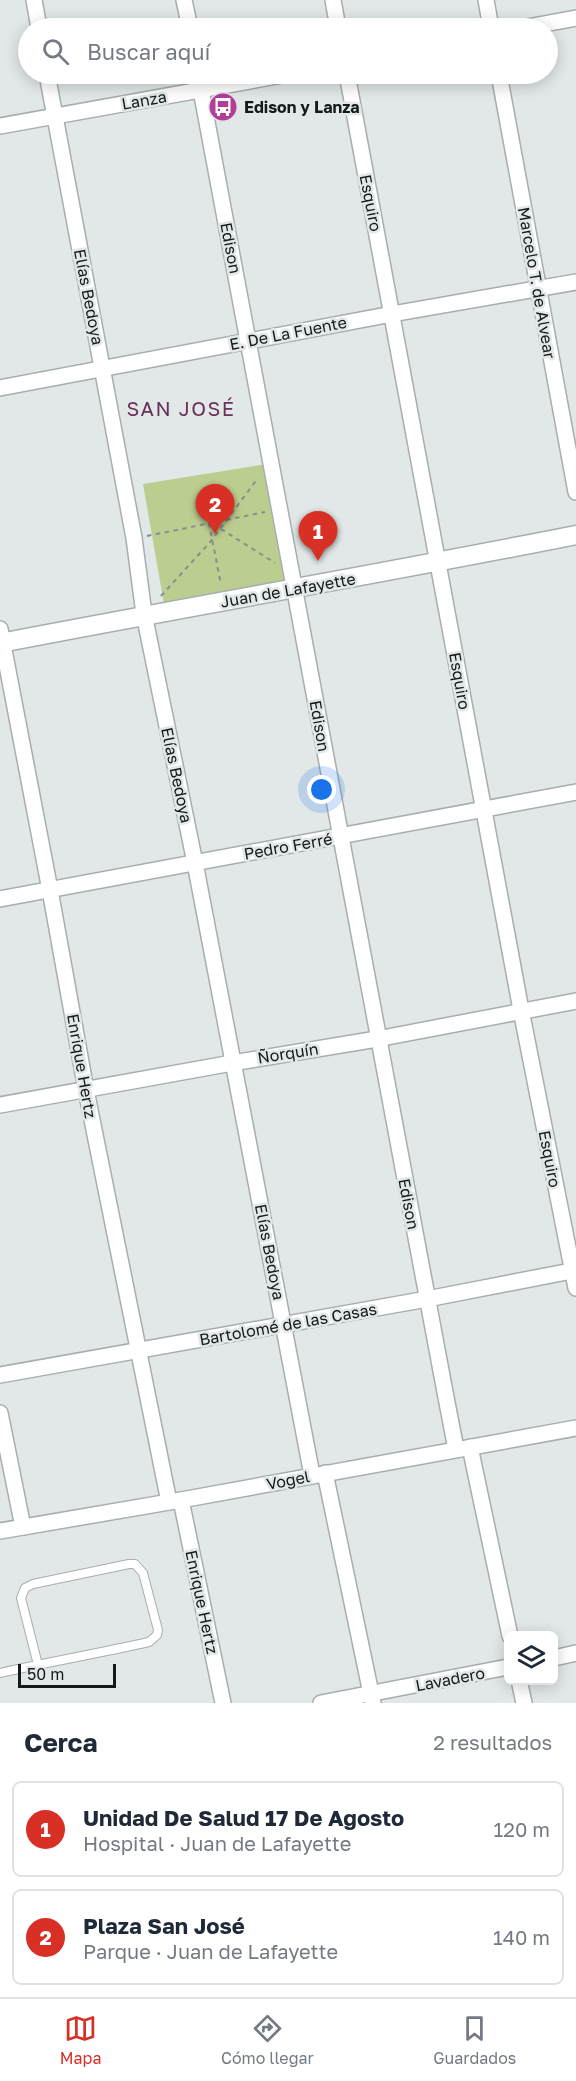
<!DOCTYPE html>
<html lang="es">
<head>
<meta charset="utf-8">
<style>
  :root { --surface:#fff; --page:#f6f6f7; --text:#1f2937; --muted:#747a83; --line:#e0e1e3; --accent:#d93025 }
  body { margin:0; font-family:"Golos Text",sans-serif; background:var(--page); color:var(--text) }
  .controls { position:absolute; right:18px; bottom:18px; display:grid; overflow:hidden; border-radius:9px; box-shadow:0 3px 15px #0003 }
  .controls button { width:54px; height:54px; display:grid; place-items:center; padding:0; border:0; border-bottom:2px solid var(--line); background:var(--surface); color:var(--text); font:30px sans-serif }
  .scale { position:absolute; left:18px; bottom:15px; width:98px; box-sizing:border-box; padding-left:6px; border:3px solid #161919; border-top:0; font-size:16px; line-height:21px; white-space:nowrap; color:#161919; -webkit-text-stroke:4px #e1e8e7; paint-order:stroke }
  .you { position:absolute; left:322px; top:790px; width:21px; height:21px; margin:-15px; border:4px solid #fff; border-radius:50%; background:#1a73e8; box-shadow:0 0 0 9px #1a73e833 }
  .badge { display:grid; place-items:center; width:39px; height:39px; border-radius:50%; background:var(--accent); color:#fff; font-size:20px; font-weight:700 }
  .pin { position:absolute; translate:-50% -50px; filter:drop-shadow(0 2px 3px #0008) }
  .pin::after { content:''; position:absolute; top:32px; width:21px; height:18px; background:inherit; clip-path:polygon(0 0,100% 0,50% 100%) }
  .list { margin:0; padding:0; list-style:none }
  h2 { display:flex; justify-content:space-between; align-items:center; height:78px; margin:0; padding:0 24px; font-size:26px }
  h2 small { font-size:20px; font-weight:400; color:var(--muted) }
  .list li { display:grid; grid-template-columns:39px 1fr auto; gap:18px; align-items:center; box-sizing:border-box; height:96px; margin:0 12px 12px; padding:0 12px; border:2px solid var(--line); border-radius:9px }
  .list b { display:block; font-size:22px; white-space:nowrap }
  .list p { margin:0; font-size:20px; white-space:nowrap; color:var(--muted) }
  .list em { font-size:20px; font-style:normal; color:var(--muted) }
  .icon { flex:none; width:33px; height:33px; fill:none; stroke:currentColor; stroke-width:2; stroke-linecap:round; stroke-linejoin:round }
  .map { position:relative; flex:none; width:576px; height:1703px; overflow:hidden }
  .search { position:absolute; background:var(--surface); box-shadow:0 3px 15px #0003; left:18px; right:18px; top:18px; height:66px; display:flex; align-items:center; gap:15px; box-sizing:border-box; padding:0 21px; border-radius:33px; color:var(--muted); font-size:22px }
  .sheet { height:294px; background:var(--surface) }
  nav { display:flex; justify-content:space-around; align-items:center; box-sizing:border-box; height:84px; border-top:2px solid var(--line); background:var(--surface); font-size:16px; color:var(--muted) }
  nav a { display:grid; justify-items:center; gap:3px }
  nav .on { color:var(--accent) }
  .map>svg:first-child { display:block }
  .green { fill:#bcce8f }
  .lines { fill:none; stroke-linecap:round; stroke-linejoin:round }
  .service-casing { stroke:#a7aead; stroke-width:10 }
  .minor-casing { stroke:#a7aead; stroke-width:18 }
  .tertiary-casing { stroke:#a7aead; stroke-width:21 }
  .path { stroke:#888e8d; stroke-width:2; stroke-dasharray:4.5 4.5; stroke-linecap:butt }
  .service { stroke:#fff; stroke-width:8 }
  .minor { stroke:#fff; stroke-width:15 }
  .tertiary { stroke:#fff; stroke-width:18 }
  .labels { text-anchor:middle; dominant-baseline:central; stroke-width:5; stroke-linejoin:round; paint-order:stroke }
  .street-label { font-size:16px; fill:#161919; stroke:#e1e8e7 }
  .poi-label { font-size:16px; font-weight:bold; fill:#161919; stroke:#e1e8e7; text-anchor:start }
  .quarter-label { font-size:20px; letter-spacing:1.5px; fill:#69305b; stroke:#e1e8e7 }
</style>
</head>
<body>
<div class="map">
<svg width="576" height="1703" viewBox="0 0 576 1703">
  <rect width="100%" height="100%" fill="#e1e8e7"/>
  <path class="green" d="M 266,464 L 287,584 L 164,604 L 143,484 Z"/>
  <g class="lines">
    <g class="service-casing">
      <path id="service" d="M 0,1673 C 49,1662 100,1653 149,1642 L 157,1635 L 158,1630 L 143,1573 L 135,1564 L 129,1564 L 33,1584 L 25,1588 L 21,1598 L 38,1665"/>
    </g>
    <g class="minor-casing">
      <g id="minor">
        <path d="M 34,0 L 39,28"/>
        <path d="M 184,0 L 190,28"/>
        <path d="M 333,0 L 338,28"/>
        <path d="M 486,0 L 491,28"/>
        <path d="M 522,28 L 576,18"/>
        <path d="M 47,74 L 134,538 L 144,614 L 195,863 L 312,1475"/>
        <path d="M 198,74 C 283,532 367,991 456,1449"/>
        <path d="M 347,74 L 521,1010 L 576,1288"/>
        <path d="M 499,74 L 576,492"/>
        <path d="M 0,126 L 288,74"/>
        <path d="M 0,388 L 392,314 L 576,282"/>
        <path d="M 0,629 L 50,890 L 86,1090 L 169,1502"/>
        <path d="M 0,899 L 576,792"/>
        <path d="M 0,1105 L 232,1063 L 377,1039 L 576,1001"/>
        <path d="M 0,1375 L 427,1299 L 576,1270"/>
        <path d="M 0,1413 L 23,1527"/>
        <path d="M 470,1447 L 510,1636"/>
        <path d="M 325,1473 L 373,1703"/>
        <path d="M 181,1500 L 223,1703"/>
        <path d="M 0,1531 L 181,1500 L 576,1428"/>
        <path d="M 554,1658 L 576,1653"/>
        <path d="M 519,1680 L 524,1703"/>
        <path d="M 321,1703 L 508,1667"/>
      </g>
    </g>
    <g class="tertiary-casing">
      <path id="tertiary" d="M 0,643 C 192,606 384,573 576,535"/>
    </g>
    <g class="path">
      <path d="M 209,523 L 221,585"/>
      <path d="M 221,529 L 275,563"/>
      <path d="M 147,536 L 265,512"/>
      <path d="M 161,596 L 211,541 L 258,478"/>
    </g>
    <use href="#service" class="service"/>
    <use href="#minor" class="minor"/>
    <use href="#tertiary" class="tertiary"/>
  </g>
  <defs>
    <g id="bus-disc" transform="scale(1.5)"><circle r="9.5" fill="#b13e97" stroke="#e1e8e7"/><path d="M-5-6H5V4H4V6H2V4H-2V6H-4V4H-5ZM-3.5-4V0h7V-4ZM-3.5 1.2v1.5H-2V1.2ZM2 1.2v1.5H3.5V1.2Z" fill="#fff"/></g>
  </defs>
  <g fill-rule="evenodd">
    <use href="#bus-disc" x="223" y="107"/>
  </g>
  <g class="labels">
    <g class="street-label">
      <text transform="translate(144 100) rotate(-10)">Lanza</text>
      <text transform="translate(371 203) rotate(79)">Esquiro</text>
      <text transform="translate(231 248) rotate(79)">Edison</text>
      <text transform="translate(537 283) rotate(80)">Marcelo T. de Alvear</text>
      <text transform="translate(89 297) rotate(79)">Elías Bedoya</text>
      <text transform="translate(288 333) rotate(-11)">E. De La Fuente</text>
      <text transform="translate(288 590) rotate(-10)">Juan de Lafayette</text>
      <text transform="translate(460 681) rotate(80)">Esquiro</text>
      <text transform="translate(320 726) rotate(80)">Edison</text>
      <text transform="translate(177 775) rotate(78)">Elías Bedoya</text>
      <text transform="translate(288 846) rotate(-10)">Pedro Ferré</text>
      <text transform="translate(288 1053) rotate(-9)">Ñorquín</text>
      <text transform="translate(82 1066) rotate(80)">Enrique Hertz</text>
      <text transform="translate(550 1159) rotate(79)">Esquiro</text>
      <text transform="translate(409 1204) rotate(79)">Edison</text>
      <text transform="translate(270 1252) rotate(79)">Elías Bedoya</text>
      <text transform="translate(288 1324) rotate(-10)">Bartolomé de las Casas</text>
      <text transform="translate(288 1480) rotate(-11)">Vogel</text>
      <text transform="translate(202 1602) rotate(78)">Enrique Hertz</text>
      <text transform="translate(450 1679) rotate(-11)">Lavadero</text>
    </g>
    <g class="poi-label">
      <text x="244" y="107">Edison y Lanza</text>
    </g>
    <g class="quarter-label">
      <text x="181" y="408">SAN JOSÉ</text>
    </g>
  </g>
</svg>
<div class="controls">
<button><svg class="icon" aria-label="layers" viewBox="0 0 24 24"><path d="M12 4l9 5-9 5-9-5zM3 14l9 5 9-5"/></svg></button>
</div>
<div class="scale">50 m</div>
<div class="you"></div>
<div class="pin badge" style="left:318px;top:561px">1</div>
<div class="pin badge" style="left:215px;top:534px">2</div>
<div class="search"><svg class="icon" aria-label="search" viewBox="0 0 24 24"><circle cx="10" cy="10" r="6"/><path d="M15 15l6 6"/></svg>Buscar aquí</div>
</div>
<section class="sheet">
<h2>Cerca<small>2 resultados</small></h2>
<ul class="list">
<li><span class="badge">1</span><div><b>Unidad De Salud 17 De Agosto</b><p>Hospital · Juan de Lafayette</p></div><em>120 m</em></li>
<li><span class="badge">2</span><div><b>Plaza San José</b><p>Parque · Juan de Lafayette</p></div><em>140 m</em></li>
</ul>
</section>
<nav>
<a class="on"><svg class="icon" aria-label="map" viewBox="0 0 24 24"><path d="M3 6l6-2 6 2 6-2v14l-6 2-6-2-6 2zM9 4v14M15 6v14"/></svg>Mapa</a>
<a><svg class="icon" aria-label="directions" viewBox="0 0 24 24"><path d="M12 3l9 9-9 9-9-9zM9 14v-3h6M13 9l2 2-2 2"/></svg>Cómo llegar</a>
<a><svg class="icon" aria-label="saved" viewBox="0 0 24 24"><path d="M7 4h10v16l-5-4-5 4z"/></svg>Guardados</a>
</nav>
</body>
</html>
